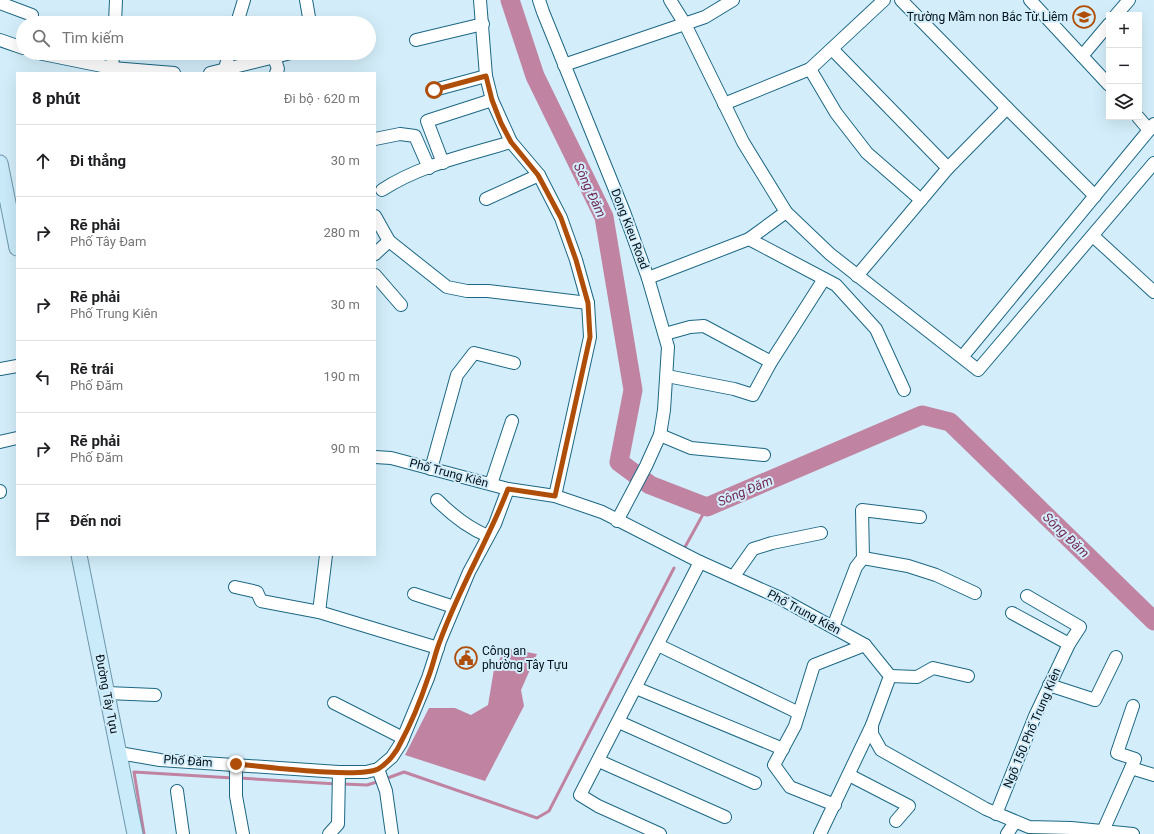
<!DOCTYPE html>
<html lang="vi">
<head>
<meta charset="utf-8">
<style>
  :root { --surface:#fff; --page:#f2f2f2; --text:#202124; --muted:#757577; --line:#e0e0e0 }
  body { margin:0; font-family:Roboto,sans-serif; background:var(--page); color:var(--text) }
  .controls { position:absolute; right:12px; top:12px; display:grid; overflow:hidden; border-radius:0px; box-shadow:0 4px 16px #0002 }
  .controls button { width:36px; height:36px; display:grid; place-items:center; padding:0; border:0; border-bottom:1px solid var(--line); background:var(--surface); color:var(--text); font:20px sans-serif }
  .stop { position:absolute; width:12px; height:12px; margin:-9px; border:3px solid #af4e08; border-radius:50%; background:#fff }
  .stop.end { background:#af4e08; border-color:#fff; box-shadow:0 1px 4px #0008 }
  .list { margin:0; padding:0; list-style:none }
  h2 { display:flex; justify-content:space-between; align-items:center; height:52px; margin:0; padding:0 16px; font-size:17px }
  h2 small { font-size:13px; font-weight:400; color:var(--muted) }
  .list li { display:grid; grid-template-columns:26px 1fr auto; gap:12px; align-items:center; box-sizing:border-box; height:72px; padding:0 16px; border-top:1px solid var(--line) }
  .list b { display:block; font-size:15px; white-space:nowrap }
  .list p { margin:0; font-size:13px; white-space:nowrap; color:var(--muted) }
  .list em { font-size:13px; font-style:normal; color:var(--muted) }
  .icon { flex:none; width:22px; height:22px; fill:none; stroke:currentColor; stroke-width:2; stroke-linecap:round; stroke-linejoin:round }
  .map { position:relative; flex:none; width:1154px; height:834px; overflow:hidden }
  .search { position:absolute; background:var(--surface); box-shadow:0 4px 16px #0002; left:16px; top:16px; width:360px; height:44px; display:flex; align-items:center; gap:10px; box-sizing:border-box; padding:0 14px; border-radius:22px; color:var(--muted); font-size:15px }
  .panel { position:absolute; background:var(--surface); box-shadow:0 4px 16px #0002; left:16px; top:72px; width:360px; height:484px; border-radius:0px }
  .map>svg:first-child { display:block }
  .water { fill:#c084a2 }
  .lines { fill:none; stroke-linecap:round; stroke-linejoin:round }
  .stream { stroke:#c084a2; stroke-width:3 }
  .river { stroke:#c084a2; stroke-width:19 }
  .minor-casing { stroke:#1c6783; stroke-width:14 }
  .major-casing { stroke:#6d96aa; stroke-width:17 }
  .minor { stroke:#fff; stroke-width:12 }
  .major { stroke:#caebfa; stroke-width:15 }
  .route { stroke:#af4e08; stroke-width:5 }
  .labels { text-anchor:middle; dominant-baseline:central; stroke-width:4; stroke-linejoin:round; paint-order:stroke }
  .poi-label { font-size:12px; fill:#00111a; stroke:#d3eefa; text-anchor:end }
  .street-label { font-size:12px; fill:#00111a; stroke:#d3eefa }
  .water-label { font-size:13px; font-style:italic; fill:#722853; stroke:#d3eefa }
</style>
</head>
<body>
<div class="map">
<svg width="1154" height="834" viewBox="0 0 1154 834">
  <rect width="100%" height="100%" fill="#d3eefa"/>
  <path class="water" d="M 506,648 L 537,654 L 521,690 L 524,706 L 485,781 L 405,755 L 429,708 L 455,708 L 471,715 L 488,705 L 494,669 Z"/>
  <g class="lines">
    <g class="stream">
      <path d="M 685,547 L 707,507"/>
      <path d="M 239,778 L 337,784"/>
      <path d="M 385,779 L 404,772 L 537,818 L 549,811 L 674,568"/>
      <path d="M 343,784 L 367,785 L 380,781"/>
      <path d="M 144,834 L 134,772 L 233,778"/>
    </g>
    <path class="river" d="M 510,0 L 535,76 L 604,217 L 633,390 L 619,462 L 650,485 L 707,507 L 922,415 L 950,422 L 1154,621"/>
    <g class="minor-casing">
      <g id="minor">
        <path d="M 306,0 L 310,23"/>
        <path d="M 480,0 L 486,76 L 492,100 L 511,142 L 539,175 L 561,218 L 576,260 L 588,303 L 590,337 L 555,496"/>
        <path d="M 539,0 L 543,12 L 624,212 L 648,278 L 668,347 L 664,410 L 660,435 L 646,466 L 617,521"/>
        <path d="M 670,0 L 685,24 L 743,142 L 786,212 L 830,254 L 978,370 L 1154,163"/>
        <path d="M 901,0 L 1007,108"/>
        <path d="M 1030,0 L 1109,85"/>
        <path d="M 0,3 L 32,15"/>
        <path d="M 1116,15 L 1129,0"/>
        <path d="M 115,23 L 116,0"/>
        <path d="M 237,23 L 244,0"/>
        <path d="M 0,40 L 23,48"/>
        <path d="M 416,40 L 483,24"/>
        <path d="M 833,50 L 948,168"/>
        <path d="M 38,53 L 112,68 L 174,73"/>
        <path d="M 1082,56 L 1109,24"/>
        <path d="M 274,57 L 278,69 L 276,73"/>
        <path d="M 564,65 L 705,17 L 733,0"/>
        <path d="M 225,69 L 229,53"/>
        <path d="M 810,69 L 836,113 L 867,153 L 921,200"/>
        <path d="M 112,73 L 113,53"/>
        <path d="M 210,73 L 291,53"/>
        <path d="M 434,90 L 486,76"/>
        <path d="M 724,104 L 810,69 L 884,0"/>
        <path d="M 1138,117 L 1149,130"/>
        <path d="M 375,139 L 400,134 L 415,136 L 429,168"/>
        <path d="M 443,163 L 427,121 L 492,100"/>
        <path d="M 382,190 C 420,165 468,155 511,142"/>
        <path d="M 486,199 L 539,175"/>
        <path d="M 375,216 L 389,241 L 447,287 L 467,291 L 488,291 L 588,303"/>
        <path d="M 1093,236 L 1154,292"/>
        <path d="M 749,239 L 836,285 L 876,329 L 904,390"/>
        <path d="M 375,254 L 389,241"/>
        <path d="M 375,275 L 401,305"/>
        <path d="M 857,276 L 948,168 L 1007,108 L 1095,196"/>
        <path d="M 648,278 L 749,239 L 786,212"/>
        <path d="M 665,334 L 690,327 L 704,326 L 771,362"/>
        <path d="M 963,356 L 1154,124"/>
        <path d="M 0,369 L 17,366"/>
        <path d="M 667,376 L 734,389 L 753,395 L 771,362 L 824,279"/>
        <path d="M 660,435 L 691,448 L 764,455"/>
        <path d="M 0,442 L 17,438"/>
        <path d="M 375,457 L 391,458 L 508,489 L 555,496 L 602,512 L 700,562 L 778,597 L 865,645 L 890,676 L 872,725 L 872,734 L 881,750 L 986,809 L 1029,827 L 1071,828 L 1133,834"/>
        <path d="M 431,469 L 457,375 L 474,353 L 514,363"/>
        <path d="M 491,484 L 512,421"/>
        <path d="M 0,491 L 0,492"/>
        <path d="M 437,500 C 453,516 468,528 488,536"/>
        <path d="M 863,558 L 908,566 L 936,575 L 975,593"/>
        <path d="M 734,576 L 753,549 L 772,543 L 821,533"/>
        <path d="M 235,587 L 257,592 L 261,601 L 319,612 L 438,648"/>
        <path d="M 414,594 L 454,607"/>
        <path d="M 319,612 L 326,555"/>
        <path d="M 1012,613 L 1069,644"/>
        <path d="M 833,627 L 856,567 L 863,558 L 862,510 L 920,517"/>
        <path d="M 658,645 L 799,713"/>
        <path d="M 890,676 L 917,677 L 933,668 L 968,676"/>
        <path d="M 1049,685 L 1095,700 L 1116,657"/>
        <path d="M 636,688 L 783,749"/>
        <path d="M 107,693 L 155,695"/>
        <path d="M 334,703 L 403,738"/>
        <path d="M 619,722 L 755,783"/>
        <path d="M 119,753 L 160,760 L 339,772 L 366,772 L 378,769 L 392,757 L 401,743 L 428,678 L 440,641 L 469,572 L 495,524 L 508,489"/>
        <path d="M 599,761 L 725,817"/>
        <path d="M 236,764 L 236,796 L 243,834"/>
        <path d="M 1131,768 L 1154,775"/>
        <path d="M 378,769 L 386,791 L 392,834"/>
        <path d="M 849,775 L 909,806 L 896,821"/>
        <path d="M 177,791 L 183,834"/>
        <path d="M 835,805 L 790,787 L 774,765 L 795,726 L 814,665 L 865,645"/>
        <path d="M 996,814 L 1035,716 L 1069,644 L 1080,627 L 1027,596"/>
        <path d="M 1103,831 L 1135,759 L 1117,753 L 1133,706"/>
        <path d="M 329,834 L 338,824 L 339,772"/>
        <path d="M 660,834 L 598,806 L 580,795 L 700,562"/>
        <path d="M 820,834 L 872,725"/>
        <path d="M 1007,834 L 1015,822"/>
      </g>
    </g>
    <g class="major-casing">
      <g id="major">
        <path d="M 0,163 L 17,248"/>
        <path d="M 79,555 L 135,834"/>
      </g>
    </g>
    <use href="#minor" class="minor"/>
    <use href="#major" class="major"/>
  </g>
  <g class="lines">
    <path class="route" d="M 236,764 C 262,766 358,779 378,769 C 387,764 397,752 401,742 C 412,722 421,699 428,678 C 433,666 435,653 440,641 C 459,588 488,541 508,489 L 555,496 L 590,337 L 588,303 L 576,260 L 561,218 L 538,175 L 511,142 L 501,123 L 492,100 L 486,76 L 434,90"/>
  </g>
  <defs>
    <g id="school-ring" transform="scale(1.15)"><circle r="9.5" fill="#d3eefa" stroke="#af4e08" stroke-width="1.5"/><path d="M0-5L7-2L0 1L-7-2ZM-4 1L0 2.5L4 1V4Q0 6-4 4Z" fill="#af4e08"/></g>
    <g id="civic-ring" transform="scale(1.15)"><circle r="9.5" fill="#d3eefa" stroke="#af4e08" stroke-width="1.5"/><path d="M-.6-6.5H3V-4.5H.6V-3L4-1V1h2V6H-6V1h2V-1L-.6-3ZM-1.2 2.5V6h2.4V2.5Z" fill="#af4e08"/></g>
  </defs>
  <g fill-rule="evenodd">
    <use href="#school-ring" x="1084" y="17"/>
    <use href="#civic-ring" x="466" y="658"/>
  </g>
  <g class="labels">
    <g class="poi-label">
      <text x="1068" y="17">Trường Mầm non Bắc Từ Liêm</text>
      <text x="482" y="651" text-anchor="start">Công an<tspan x="482" dy="14">phường Tây Tựu</tspan></text>
    </g>
    <g class="street-label">
      <text transform="translate(630 229) rotate(69)">Dong Kieu Road</text>
      <text transform="translate(449 473) rotate(15)">Phố Trung Kiên</text>
      <text transform="translate(804 612) rotate(28)">Phố Trung Kiên</text>
      <text transform="translate(107 694) rotate(79)">Đường Tây Tựu</text>
      <text transform="translate(1032 728) rotate(-67)">Ngõ 150 Phố Trung Kiên</text>
      <text transform="translate(188 761) rotate(4)">Phố Đăm</text>
    </g>
    <g class="water-label">
      <text transform="translate(590 190) rotate(65)">Sông Đăm</text>
      <text transform="translate(745 491) rotate(-23)">Sông Đăm</text>
      <text transform="translate(1066 535) rotate(44)">Sông Đăm</text>
    </g>
  </g>
</svg>
<div class="controls">
<button>+</button>
<button>−</button>
<button><svg class="icon" aria-label="layers" viewBox="0 0 24 24"><path d="M12 4l9 5-9 5-9-5zM3 14l9 5 9-5"/></svg></button>
</div>
<div class="stop" style="left:434px;top:90px"></div>
<div class="stop end" style="left:236px;top:764px"></div>
<div class="search"><svg class="icon" aria-label="search" viewBox="0 0 24 24"><circle cx="10" cy="10" r="6"/><path d="M15 15l6 6"/></svg>Tìm kiếm</div>
<section class="panel">
<h2>8 phút<small>Đi bộ · 620 m</small></h2>
<ul class="list">
<li><svg class="icon" aria-label="ahead" viewBox="0 0 24 24"><path d="M12 20V5M6 11l6-6 6 6"/></svg><div><b>Đi thẳng</b></div><em>30 m</em></li>
<li><svg class="icon" aria-label="right" viewBox="0 0 24 24"><path d="M7 20v-9h11M14 6l5 5-5 5"/></svg><div><b>Rẽ phải</b><p>Phố Tây Đam</p></div><em>280 m</em></li>
<li><svg class="icon" aria-label="right" viewBox="0 0 24 24"><path d="M7 20v-9h11M14 6l5 5-5 5"/></svg><div><b>Rẽ phải</b><p>Phố Trung Kiên</p></div><em>30 m</em></li>
<li><svg class="icon" aria-label="left" viewBox="0 0 24 24"><path d="M17 20v-9H6M10 6l-5 5 5 5"/></svg><div><b>Rẽ trái</b><p>Phố Đăm</p></div><em>190 m</em></li>
<li><svg class="icon" aria-label="right" viewBox="0 0 24 24"><path d="M7 20v-9h11M14 6l5 5-5 5"/></svg><div><b>Rẽ phải</b><p>Phố Đăm</p></div><em>90 m</em></li>
<li><svg class="icon" aria-label="arrive" viewBox="0 0 24 24"><path d="M6 21V4h12l-3 4 3 4H6"/></svg><div><b>Đến nơi</b></div></li>
</ul>
</section>
</div>
</body>
</html>
